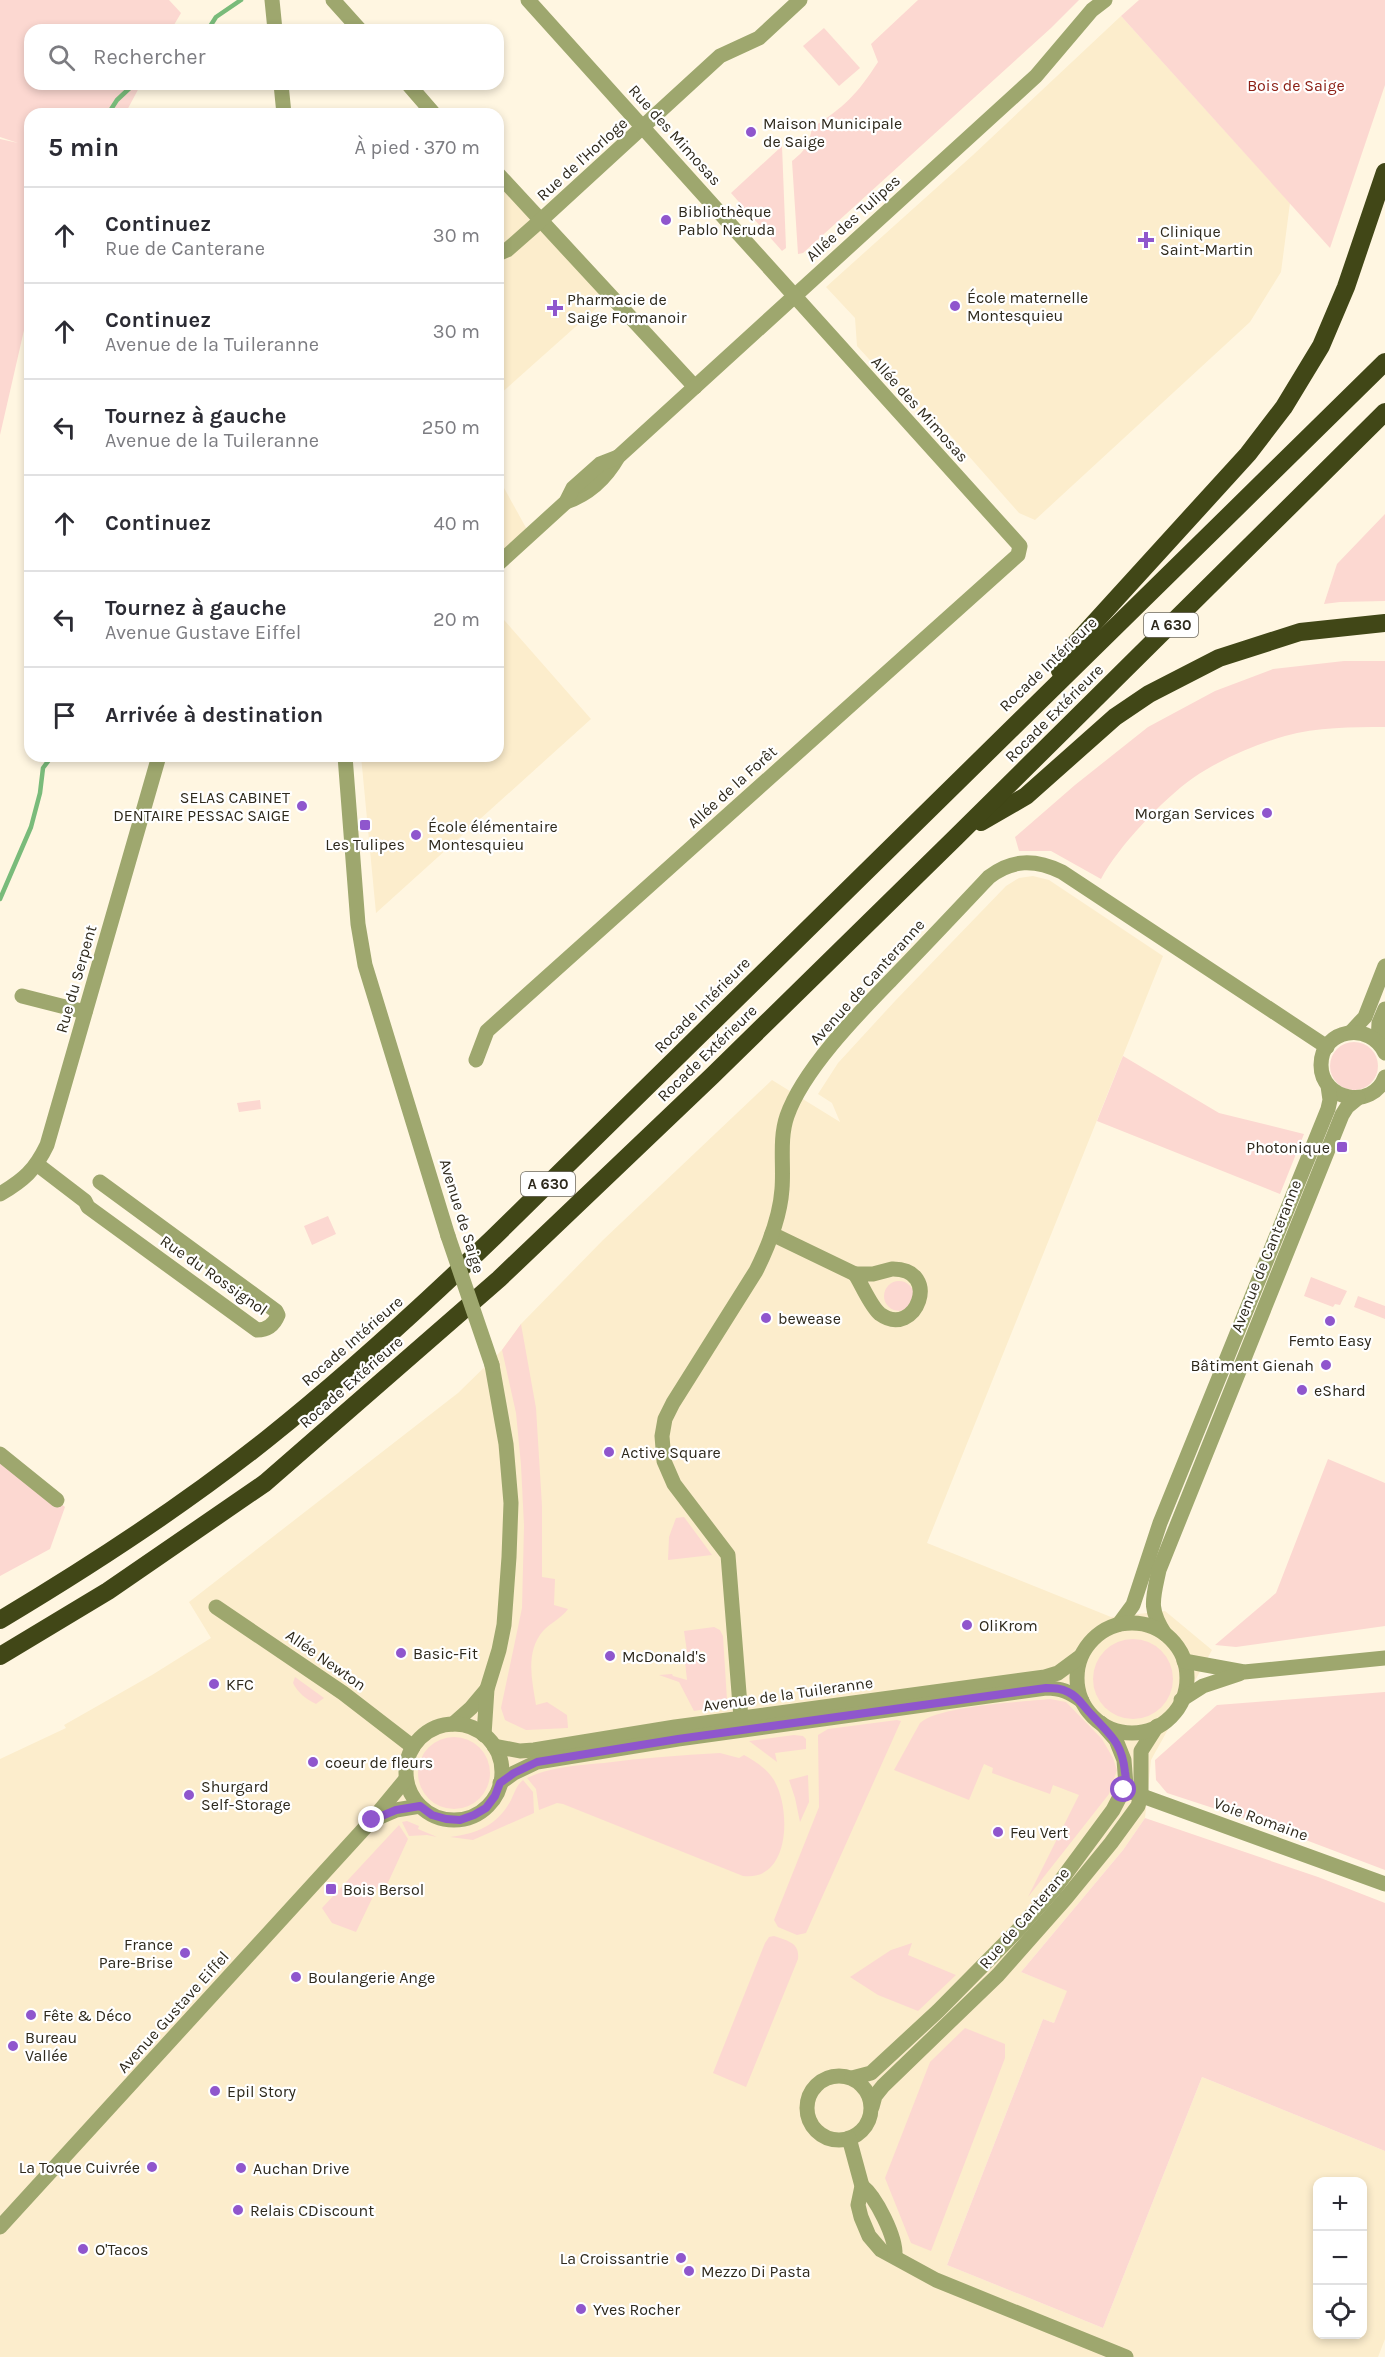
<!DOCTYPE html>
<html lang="fr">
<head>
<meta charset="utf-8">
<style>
  :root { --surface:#fff; --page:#f7f7f7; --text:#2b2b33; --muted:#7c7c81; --line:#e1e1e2 }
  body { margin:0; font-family:Karla,sans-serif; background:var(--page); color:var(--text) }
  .controls { position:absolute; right:18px; bottom:18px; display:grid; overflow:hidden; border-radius:12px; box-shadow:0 3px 9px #0003 }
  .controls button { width:54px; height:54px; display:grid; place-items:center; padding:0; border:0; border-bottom:2px solid var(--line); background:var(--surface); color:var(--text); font:30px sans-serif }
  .stop { position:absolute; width:18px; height:18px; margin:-14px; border:4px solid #8f56cd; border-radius:50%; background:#fff }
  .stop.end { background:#8f56cd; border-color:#fff; box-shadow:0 2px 6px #0008 }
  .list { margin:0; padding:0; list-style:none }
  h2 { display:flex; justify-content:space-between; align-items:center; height:78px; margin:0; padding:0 24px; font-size:26px }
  h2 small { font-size:20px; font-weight:400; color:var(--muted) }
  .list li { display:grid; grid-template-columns:39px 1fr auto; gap:18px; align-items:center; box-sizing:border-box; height:96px; padding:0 24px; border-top:2px solid var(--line) }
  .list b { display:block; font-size:22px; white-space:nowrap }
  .list p { margin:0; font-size:20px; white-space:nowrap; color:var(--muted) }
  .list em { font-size:20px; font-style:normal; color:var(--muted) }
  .icon { flex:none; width:33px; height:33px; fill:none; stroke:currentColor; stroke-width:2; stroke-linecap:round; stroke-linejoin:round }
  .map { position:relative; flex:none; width:1385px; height:2357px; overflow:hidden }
  .search { position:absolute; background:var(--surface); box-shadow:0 3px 9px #0003; left:24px; top:24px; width:480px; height:66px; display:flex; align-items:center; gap:15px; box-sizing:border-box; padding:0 21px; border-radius:18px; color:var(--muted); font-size:22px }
  .panel { position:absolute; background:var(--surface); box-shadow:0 3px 9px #0003; left:24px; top:108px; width:480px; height:654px; border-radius:18px }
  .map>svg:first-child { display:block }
  .built { fill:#fcedcc; fill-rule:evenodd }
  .green { fill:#fcd8d1 }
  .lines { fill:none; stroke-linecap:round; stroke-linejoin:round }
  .stream { stroke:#79bb7a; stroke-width:4.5 }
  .minor { stroke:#9ea76e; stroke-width:15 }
  .tertiary { stroke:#9ea76e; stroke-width:15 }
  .motorway { stroke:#414717; stroke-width:18 }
  .tertiary-bridge { stroke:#9ea76e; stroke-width:15 }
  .route { stroke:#8f56cd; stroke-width:8 }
  .poi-dot { fill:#8f56cd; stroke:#fff; stroke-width:2 }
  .labels { text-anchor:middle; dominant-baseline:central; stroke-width:4.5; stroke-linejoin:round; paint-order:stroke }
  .shield { fill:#fff; stroke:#6d6960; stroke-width:1.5 }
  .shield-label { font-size:15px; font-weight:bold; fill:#2e291c }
  .park-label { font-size:16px; fill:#8d2117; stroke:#fff }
  .poi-label { font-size:16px; fill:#2e291c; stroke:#fff; text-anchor:start }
  .street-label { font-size:16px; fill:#2e291c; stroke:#fff }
</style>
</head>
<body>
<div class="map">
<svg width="1385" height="2357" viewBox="0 0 1385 2357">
  <rect width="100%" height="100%" fill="#fff6e1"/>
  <g class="built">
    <path d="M 1121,16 L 1290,203 L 1281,272 L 1250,322 L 1035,520 L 1019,513 L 929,411 L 922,417 L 857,346 L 855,318 L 826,287 L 973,155 Z"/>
    <path d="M 498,174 L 610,296 L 498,396 Z"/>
    <path d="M 498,477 L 530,535 L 498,564 Z"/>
    <path d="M 498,613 L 591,719 L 376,913 L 361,756 L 498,756 Z"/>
    <path d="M 1033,876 L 1049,880 L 1163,956 L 927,1543 L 1111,1617 L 1165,1611 L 1212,1650 L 1151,1760 L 1145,1818 L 1123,1850 L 1021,1972 L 1068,1991 L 1054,2023 L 1043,2019 L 947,2265 L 1103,2328 L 1202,2077 L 1385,2151 L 1385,2339 L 1378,2357 L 0,2357 L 0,1759 L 66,1728 L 64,1725 L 152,1675 L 211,1638 L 189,1602 L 458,1393 L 502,1350 L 521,1324 L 603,1240 L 772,1080 L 840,1122 L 832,1103 L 818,1094 L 838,1063 L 895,1001 L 1006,886 L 1019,878 ZM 1318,2182 L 1362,2182 L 1362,2334 L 1318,2334 Z"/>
  </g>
  <g class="green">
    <path d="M 0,0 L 169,0 L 181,13 L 171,30 L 30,30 L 30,84 L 141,84 L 125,114 L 30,114 L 30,304 L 0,435 L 0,139 L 18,143 L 0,137 Z"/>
    <path d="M 918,0 L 1079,0 L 1051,28 L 803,253 L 798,254 L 792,161 C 805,151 809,144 812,128 C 845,106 856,96 878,62 L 871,44 Z"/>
    <path d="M 1139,0 L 1385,0 L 1385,85 L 1330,248 L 1121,16 Z"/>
    <path d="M 824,28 L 860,68 L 839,86 L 803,46 Z"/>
    <path d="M 782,146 L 786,248 L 782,251 L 731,193 Z"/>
    <path d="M 1385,514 L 1385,601 L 1340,602 L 1324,604 L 1337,564 Z"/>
    <path d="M 1344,661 L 1385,661 L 1385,727 C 1352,727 1317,727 1285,736 C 1254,745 1219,760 1193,778 C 1163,799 1118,847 1101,879 L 1051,851 L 1019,851 L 1015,837 L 1075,785 L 1148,727 L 1215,691 L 1273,669 Z"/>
    <circle cx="1354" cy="1066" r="24"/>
    <path d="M 1123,1056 L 1219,1113 L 1304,1134 L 1280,1194 L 1097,1121 Z"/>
    <path d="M 260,1100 L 261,1109 L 239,1112 L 237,1103 Z"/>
    <path d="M 328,1216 L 336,1234 L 312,1245 L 304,1226 Z"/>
    <path d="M 1311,1277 L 1347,1291 L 1340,1305 L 1335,1304 L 1333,1307 L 1304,1296 Z"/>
    <circle cx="899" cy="1296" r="15"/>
    <path d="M 1358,1296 L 1385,1306 L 1385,1319 L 1354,1307 Z"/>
    <path d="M 521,1324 L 536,1408 L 542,1506 L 542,1577 L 555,1579 L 554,1605 L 568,1609 C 562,1618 550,1623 543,1631 C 525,1652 532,1680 536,1705 L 547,1702 L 567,1715 L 568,1728 L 526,1730 L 505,1720 L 501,1708 L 522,1608 L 524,1526 L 521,1465 L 516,1413 L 502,1350 Z"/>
    <path d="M 0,1454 L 65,1507 L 50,1549 L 0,1576 Z"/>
    <path d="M 1328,1459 L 1385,1483 L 1385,1626 L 1236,1647 L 1215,1645 L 1276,1593 Z"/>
    <path d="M 684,1517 L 712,1555 L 668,1560 L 669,1537 L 676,1518 Z"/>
    <path d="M 714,1627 L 720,1630 L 723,1636 L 727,1700 L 717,1707 L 694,1711 L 679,1682 L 659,1675 L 672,1674 L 673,1676 L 687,1680 L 685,1662 L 706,1659 L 704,1651 L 687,1652 L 684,1631 Z"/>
    <circle cx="1133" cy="1679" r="40"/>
    <path d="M 295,1677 L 324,1698 L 316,1704 C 307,1700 297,1692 293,1683 Z"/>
    <path d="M 1385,1692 L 1385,1870 L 1274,1828 L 1167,1793 L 1156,1780 L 1155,1760 L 1217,1705 Z"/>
    <path d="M 1050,1699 L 1066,1702 L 1102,1739 L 1113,1758 L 1117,1770 L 1109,1794 L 1028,1897 L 1079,1795 L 1053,1785 L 1050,1794 L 992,1773 L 993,1768 L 984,1764 L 969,1800 L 894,1770 L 920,1723 C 939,1706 1021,1702 1050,1699 Z"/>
    <path d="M 897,1720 L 901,1721 L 806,1933 L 797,1935 L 778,1927 L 774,1920 L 819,1807 L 818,1735 L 828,1729 Z"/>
    <path d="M 794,1735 L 803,1736 L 806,1739 L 806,1749 L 775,1753 L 777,1762 L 749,1741 Z"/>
    <circle cx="454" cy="1773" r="36"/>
    <path d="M 720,1753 L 739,1758 L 744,1755 C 755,1761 769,1770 775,1782 C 791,1811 790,1882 743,1876 L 563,1804 L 557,1803 L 539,1810 L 536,1789 L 527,1778 C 550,1767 578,1765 604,1763 C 642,1758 681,1755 720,1753 Z"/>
    <path d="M 808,1775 L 809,1802 L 800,1822 L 795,1798 L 789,1780 Z"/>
    <path d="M 523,1780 L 533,1792 L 534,1813 L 473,1840 L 450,1837 C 477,1834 498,1825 511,1800 C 515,1792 516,1786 523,1780 Z"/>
    <path d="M 1145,1818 L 1318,1877 L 1385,1903 L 1385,2151 L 1202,2077 L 1103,2328 L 947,2265 L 1043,2019 L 1054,2023 L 1067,1991 L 1021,1972 L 1123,1850 Z"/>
    <path d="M 407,1821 L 419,1826 L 418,1829 L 437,1837 L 427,1835 L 409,1836 L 402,1822 Z"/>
    <path d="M 399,1825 L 408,1839 L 386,1887 L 379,1884 L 356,1932 L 332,1923 L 322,1908 Z"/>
    <path d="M 774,1936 C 787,1941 800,1942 798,1959 L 746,2087 L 713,2073 L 765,1943 L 769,1937 Z"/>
    <path d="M 912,1943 L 908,1955 L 956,1975 L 918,2011 L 878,1995 L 850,1977 L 891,1950 Z"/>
    <path d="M 965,2028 L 1005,2044 L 1005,2058 L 931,2251 L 911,2243 L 885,2178 L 930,2062 Z"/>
  </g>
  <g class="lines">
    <g class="stream">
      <path d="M 204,30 L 209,28 L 216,17 L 241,0"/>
      <path d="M 108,114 L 117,100 L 134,84"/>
      <path d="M 0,899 L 31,827 L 40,793 L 43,768 L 52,756"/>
    </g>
    <g class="minor">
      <path d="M 333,0 L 360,30"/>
      <path d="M 408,84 L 434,114"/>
      <path d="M 498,174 L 695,387"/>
      <path d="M 498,254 L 507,250 L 540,221 L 720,56 L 759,38 L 800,0"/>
      <path d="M 566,502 C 589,494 606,478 618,457 L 1036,76 L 1092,10 L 1105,0"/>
      <path d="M 498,564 L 566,502 L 573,488 L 600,464 L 618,457"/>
      <path d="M 22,996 L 85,1012"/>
      <path d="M 1351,1032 L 1365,1017 L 1385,966"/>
      <path d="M 1378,1042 L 1379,1023 L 1385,1009"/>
      <path d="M 1385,1053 C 1371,1021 1321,1028 1321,1065 C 1321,1101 1373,1110 1385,1077"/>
      <path d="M 476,1060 L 487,1031 L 1018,555 L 1020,546 L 528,0"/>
      <path d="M 38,1165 L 85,1201 L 88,1207 L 257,1330 C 267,1330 274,1325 278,1315 L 276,1311 L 100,1182"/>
      <path d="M 0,1194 C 24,1180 35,1170 47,1145 L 159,756"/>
      <path d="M 772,1234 L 855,1274"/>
      <path d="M 892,1269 C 943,1268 916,1340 880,1314 C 871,1307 862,1285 855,1274 L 873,1274 Z"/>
      <path d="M 0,1454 L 57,1500"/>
      <path d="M 216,1607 L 343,1693 L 413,1747"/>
      <path d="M 1119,1624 L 1133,1605 L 1160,1523 L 1328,1109 L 1330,1100 L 1328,1086"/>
      <path d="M 1165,1634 C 1148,1608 1153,1599 1159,1570 L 1342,1115 L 1347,1107 L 1358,1098"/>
      <path d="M 732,1726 L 735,1725 L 741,1718 L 728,1555 L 674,1484 L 664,1461 L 662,1436 L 665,1419 L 673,1403 L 756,1271 C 769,1245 780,1218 782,1189 C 784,1165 779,1139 787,1116 C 803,1070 857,1015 891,980 C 924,946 956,912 989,877 C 1012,859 1035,859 1062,872 L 1327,1047"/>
      <path d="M 1134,1793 L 1385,1884"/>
      <circle cx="839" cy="2108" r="32"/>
      <path d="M 852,2078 L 871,2073 L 938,2011 L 1019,1929 L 1056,1887 L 1113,1810 L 1126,1785 L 1124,1760 L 1116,1740 L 1101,1723"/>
      <path d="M 872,2107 L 875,2096 L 883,2086 L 998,1975 L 1066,1898 L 1111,1843 L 1138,1806 L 1141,1795 L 1141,1751 L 1157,1726"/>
      <path d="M 849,2138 L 862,2186 L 858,2205 L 861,2217 L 869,2236 L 881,2250 L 936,2280 L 1126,2357"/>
      <path d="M 862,2186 C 876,2197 896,2237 895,2255"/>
    </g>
    <g class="tertiary">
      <path d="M 272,0 L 275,30"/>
      <path d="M 281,84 L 284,114"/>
      <path d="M 345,756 L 358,924 L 365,965 L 448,1236"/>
      <circle cx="1132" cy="1678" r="55"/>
      <path d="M 1184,1661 L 1244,1672 L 1385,1658"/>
      <path d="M 1181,1700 L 1203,1686 L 1239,1674"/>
      <path d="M 453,1724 L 471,1708 L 487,1689"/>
      <circle cx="454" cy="1772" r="48"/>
      <path d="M 484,1735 L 487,1689 L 499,1650 L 504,1625 L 509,1557 L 511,1503 L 506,1444 L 492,1365"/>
      <path d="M 494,1746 L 520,1751 L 534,1750 L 675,1727 L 1045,1677 L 1058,1673 L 1081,1656"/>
      <path d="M 500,1783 L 514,1773 L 537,1762 L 678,1739 L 1046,1688 C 1061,1688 1070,1692 1082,1701"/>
      <path d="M 375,1819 L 396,1810 L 420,1806"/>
      <path d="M 0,2227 L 372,1820 L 406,1779"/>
    </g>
    <g class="motorway">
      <path d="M 1060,671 L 1074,645 L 1248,454 L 1284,407 L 1321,346 L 1346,287 L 1385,172"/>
      <path d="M 981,822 L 1026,796 L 1115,717 L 1149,694 L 1219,658 L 1300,632 L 1385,623"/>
      <path d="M 0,1620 C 92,1565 183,1506 267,1439 C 346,1376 421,1307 494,1237 L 1385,362"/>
      <path d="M 0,1656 L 108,1591 L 265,1483 L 499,1279 L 712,1076 L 956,837 L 1385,412"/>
    </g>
    <path class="tertiary-bridge" d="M 448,1236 L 492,1365"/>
  </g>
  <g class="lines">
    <path class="route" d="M 372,1820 L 396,1810 L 420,1806 L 432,1815 L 446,1819 L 460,1820 L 474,1815 L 486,1808 L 495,1796 L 500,1783 L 514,1773 L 537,1762 L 678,1739 L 1046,1688 C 1054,1688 1061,1688 1068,1692 C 1079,1697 1083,1706 1091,1714 C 1110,1735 1122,1742 1125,1772 C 1126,1779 1127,1784 1124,1790"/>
  </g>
  <g class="poi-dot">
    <circle cx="751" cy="132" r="6"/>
    <circle cx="666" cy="220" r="6"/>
    <path d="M1143 231h6v6h6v6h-6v6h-6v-6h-6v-6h6z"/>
    <circle cx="955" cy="306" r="6"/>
    <path d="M552 299h6v6h6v6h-6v6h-6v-6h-6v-6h6z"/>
    <circle cx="302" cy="806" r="6"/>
    <circle cx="1267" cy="813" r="6"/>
    <rect x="359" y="819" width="12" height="12" rx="3"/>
    <circle cx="416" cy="835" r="6"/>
    <rect x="1336" y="1141" width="12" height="12" rx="3"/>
    <circle cx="766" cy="1318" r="6"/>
    <circle cx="1330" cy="1321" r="6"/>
    <circle cx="1326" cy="1365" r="6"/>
    <circle cx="1302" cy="1390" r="6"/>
    <circle cx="609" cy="1452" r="6"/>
    <circle cx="967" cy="1625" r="6"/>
    <circle cx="401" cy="1653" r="6"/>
    <circle cx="610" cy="1656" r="6"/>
    <circle cx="214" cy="1684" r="6"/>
    <circle cx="313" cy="1762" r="6"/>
    <circle cx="189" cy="1795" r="6"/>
    <circle cx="998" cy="1832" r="6"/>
    <rect x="325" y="1883" width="12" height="12" rx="3"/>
    <circle cx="185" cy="1953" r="6"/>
    <circle cx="296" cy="1977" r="6"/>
    <circle cx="31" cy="2015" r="6"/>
    <circle cx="13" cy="2046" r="6"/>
    <circle cx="215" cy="2091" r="6"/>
    <circle cx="152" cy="2167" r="6"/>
    <circle cx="241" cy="2168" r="6"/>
    <circle cx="238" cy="2210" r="6"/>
    <circle cx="83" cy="2249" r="6"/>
    <circle cx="681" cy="2258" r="6"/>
    <circle cx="689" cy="2271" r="6"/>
    <circle cx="581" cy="2309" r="6"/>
  </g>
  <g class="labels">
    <g class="shield">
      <rect x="1144" y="613" width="54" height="24" rx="4.5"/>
      <rect x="521" y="1172" width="54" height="24" rx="4.5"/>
    </g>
    <g class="shield-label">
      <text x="1171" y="625">A 630</text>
      <text x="548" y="1184">A 630</text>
    </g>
    <g class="park-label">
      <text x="1296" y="85">Bois de Saige</text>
    </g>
    <g class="poi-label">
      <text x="763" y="123">Maison Municipale<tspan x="763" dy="18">de Saige</tspan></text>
      <text x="678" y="211">Bibliothèque<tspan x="678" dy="18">Pablo Neruda</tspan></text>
      <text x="1160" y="231">Clinique<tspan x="1160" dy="18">Saint-Martin</tspan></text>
      <text x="967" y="297">École maternelle<tspan x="967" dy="18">Montesquieu</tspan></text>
      <text x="567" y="299">Pharmacie de<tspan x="567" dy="18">Saige Formanoir</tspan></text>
      <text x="290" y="797" text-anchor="end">SELAS CABINET<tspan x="290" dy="18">DENTAIRE PESSAC SAIGE</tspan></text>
      <text x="1255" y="813" text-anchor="end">Morgan Services</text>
      <text x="428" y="826">École élémentaire<tspan x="428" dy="18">Montesquieu</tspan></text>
      <text x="365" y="844" text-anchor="middle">Les Tulipes</text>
      <text x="1330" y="1147" text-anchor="end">Photonique</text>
      <text x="778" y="1318">bewease</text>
      <text x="1330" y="1340" text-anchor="middle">Femto Easy</text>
      <text x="1314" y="1365" text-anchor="end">Bâtiment Gienah</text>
      <text x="1314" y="1390">eShard</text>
      <text x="621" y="1452">Active Square</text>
      <text x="979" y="1625">OliKrom</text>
      <text x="413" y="1653">Basic-Fit</text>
      <text x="622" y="1656">McDonald's</text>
      <text x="226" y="1684">KFC</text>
      <text x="325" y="1762">coeur de fleurs</text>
      <text x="201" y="1786">Shurgard<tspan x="201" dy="18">Self-Storage</tspan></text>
      <text x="1010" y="1832">Feu Vert</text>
      <text x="343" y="1889">Bois Bersol</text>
      <text x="173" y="1944" text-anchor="end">France<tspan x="173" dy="18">Pare-Brise</tspan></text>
      <text x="308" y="1977">Boulangerie Ange</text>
      <text x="43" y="2015">Fête &amp; Déco</text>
      <text x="25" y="2037">Bureau<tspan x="25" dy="18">Vallée</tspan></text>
      <text x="227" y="2091">Epil Story</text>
      <text x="140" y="2167" text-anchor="end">La Toque Cuivrée</text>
      <text x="253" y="2168">Auchan Drive</text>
      <text x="250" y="2210">Relais CDiscount</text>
      <text x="95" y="2249">O'Tacos</text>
      <text x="669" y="2258" text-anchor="end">La Croissantrie</text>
      <text x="701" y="2271">Mezzo Di Pasta</text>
      <text x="593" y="2309">Yves Rocher</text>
    </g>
    <g class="street-label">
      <text transform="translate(675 135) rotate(48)">Rue des Mimosas</text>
      <text transform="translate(582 159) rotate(-42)">Rue de l'Horloge</text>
      <text transform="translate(853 218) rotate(-42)">Allée des Tulipes</text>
      <text transform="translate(920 409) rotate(48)">Allée des Mimosas</text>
      <text transform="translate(1048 664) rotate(-44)">Rocade Intérieure</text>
      <text transform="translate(1054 713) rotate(-45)">Rocade Extérieure</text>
      <text transform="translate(732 787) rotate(-42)">Allée de la Forêt</text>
      <text transform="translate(76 979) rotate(-74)">Rue du Serpent</text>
      <text transform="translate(867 982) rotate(-48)">Avenue de Canteranne</text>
      <text transform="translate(702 1005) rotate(-45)">Rocade Intérieure</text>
      <text transform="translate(707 1053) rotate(-44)">Rocade Extérieure</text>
      <text transform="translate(462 1216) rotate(73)">Avenue de Saige</text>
      <text transform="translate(1266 1256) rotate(-68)">Avenue de Canteranne</text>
      <text transform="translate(214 1275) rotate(35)">Rue du Rossignol</text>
      <text transform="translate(352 1341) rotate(-41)">Rocade Intérieure</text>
      <text transform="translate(351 1382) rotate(-41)">Rocade Extérieure</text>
      <text transform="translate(326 1660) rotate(35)">Allée Newton</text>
      <text transform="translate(788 1694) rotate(-8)">Avenue de la Tuileranne</text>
      <text transform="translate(1261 1819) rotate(20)">Voie Romaine</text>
      <text transform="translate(1024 1918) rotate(-49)">Rue de Canterane</text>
      <text transform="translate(173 2012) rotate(-48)">Avenue Gustave Eiffel</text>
    </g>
  </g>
</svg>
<div class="controls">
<button>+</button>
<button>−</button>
<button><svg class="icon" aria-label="locate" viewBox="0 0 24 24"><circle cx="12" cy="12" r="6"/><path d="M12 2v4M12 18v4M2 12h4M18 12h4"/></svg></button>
</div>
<div class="stop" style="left:1124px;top:1790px"></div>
<div class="stop end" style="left:372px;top:1820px"></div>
<div class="search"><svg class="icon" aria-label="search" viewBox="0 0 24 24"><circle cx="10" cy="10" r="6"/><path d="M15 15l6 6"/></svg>Rechercher</div>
<section class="panel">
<h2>5 min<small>À pied · 370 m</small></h2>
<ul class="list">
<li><svg class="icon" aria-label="ahead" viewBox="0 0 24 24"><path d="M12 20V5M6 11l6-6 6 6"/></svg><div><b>Continuez</b><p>Rue de Canterane</p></div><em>30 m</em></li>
<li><svg class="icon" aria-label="ahead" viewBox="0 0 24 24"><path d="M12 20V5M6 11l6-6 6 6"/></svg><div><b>Continuez</b><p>Avenue de la Tuileranne</p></div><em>30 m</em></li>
<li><svg class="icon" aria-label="left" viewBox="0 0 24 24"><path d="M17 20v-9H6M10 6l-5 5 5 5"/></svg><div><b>Tournez à gauche</b><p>Avenue de la Tuileranne</p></div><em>250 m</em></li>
<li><svg class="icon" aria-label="ahead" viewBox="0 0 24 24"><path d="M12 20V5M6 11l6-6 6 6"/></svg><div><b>Continuez</b></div><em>40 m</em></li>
<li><svg class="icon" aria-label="left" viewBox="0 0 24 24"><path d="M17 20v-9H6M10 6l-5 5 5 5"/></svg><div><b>Tournez à gauche</b><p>Avenue Gustave Eiffel</p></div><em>20 m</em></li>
<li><svg class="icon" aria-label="arrive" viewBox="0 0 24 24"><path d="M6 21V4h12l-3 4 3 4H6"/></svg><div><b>Arrivée à destination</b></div></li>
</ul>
</section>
</div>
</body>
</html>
